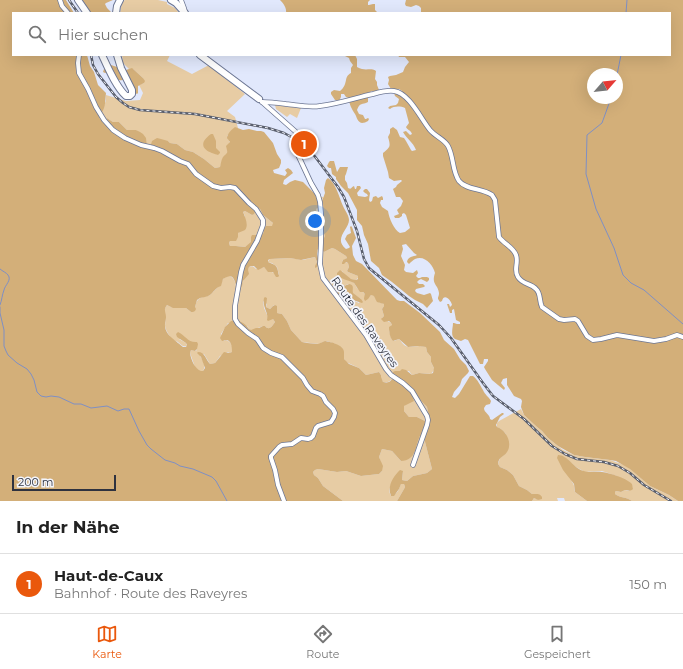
<!DOCTYPE html>
<html lang="de">
<head>
<meta charset="utf-8">
<style>
  :root { --surface:#fff; --page:#f6f6f6; --text:#222; --muted:#767676; --line:#e0e0e0; --accent:#ea580c }
  body { margin:0; font-family:Montserrat,sans-serif; background:var(--page); color:var(--text) }
  .compass { position:absolute; left:587px; top:68px; width:36px; height:36px; border-radius:50%; background:var(--surface); box-shadow:0 4px 16px #0002; rotate:62deg }
  .scale { position:absolute; left:12px; bottom:10px; width:104px; box-sizing:border-box; padding-left:4px; border:2px solid #2e323f; border-top:0; font-size:11px; line-height:14px; white-space:nowrap; color:#2e323f; -webkit-text-stroke:3px #f3f5fc; paint-order:stroke }
  .you { position:absolute; left:315px; top:221px; width:14px; height:14px; margin:-10px; border:3px solid #fff; border-radius:50%; background:#1a73e8; box-shadow:0 0 0 6px #1a73e833 }
  .badge { display:grid; place-items:center; width:26px; height:26px; border-radius:50%; background:var(--accent); color:#fff; font-size:13px; font-weight:700 }
  .pin { position:absolute; translate:-50% -50%; border:2px solid #fff; box-shadow:0 1px 4px #0006 }
  .list { margin:0; padding:0; list-style:none }
  h2 { display:flex; justify-content:space-between; align-items:center; height:52px; margin:0; padding:0 16px; font-size:17px }
  h2 small { font-size:13px; font-weight:400; color:var(--muted) }
  .list li { display:grid; grid-template-columns:26px 1fr auto; gap:12px; align-items:center; box-sizing:border-box; height:60px; padding:0 16px; border-top:1px solid var(--line) }
  .list b { display:block; font-size:15px; white-space:nowrap }
  .list p { margin:0; font-size:13px; white-space:nowrap; color:var(--muted) }
  .list em { font-size:13px; font-style:normal; color:var(--muted) }
  .icon { flex:none; width:22px; height:22px; fill:none; stroke:currentColor; stroke-width:2; stroke-linecap:round; stroke-linejoin:round }
  .map { position:relative; flex:none; width:683px; height:501px; overflow:hidden }
  .search { position:absolute; background:var(--surface); box-shadow:0 4px 16px #0002; left:12px; right:12px; top:12px; height:44px; display:flex; align-items:center; gap:10px; box-sizing:border-box; padding:0 14px; border-radius:0px; color:var(--muted); font-size:15px }
  .sheet { height:112px; background:var(--surface) }
  nav { display:flex; justify-content:space-around; align-items:center; box-sizing:border-box; height:56px; border-top:1px solid var(--line); background:var(--surface); font-size:11px; color:var(--muted) }
  nav a { display:grid; justify-items:center; gap:2px }
  nav .on { color:var(--accent) }
  .map>svg:first-child { display:block }
  .green { fill:#e7cca4; fill-rule:evenodd }
  .forest { fill:#d3af79; fill-rule:evenodd }
  .lines { fill:none; stroke-linecap:round; stroke-linejoin:round }
  .stream { stroke:#7e8fc5; stroke-width:1 }
  .street-casing { stroke:#6d7794; stroke-width:5.5 }
  .secondary-casing { stroke:#6d7794; stroke-width:8 }
  .street { stroke:#fff; stroke-width:4 }
  .secondary { stroke:#fff; stroke-width:6 }
  .rail-casing { stroke:#5a5f6d; stroke-width:2.5 }
  .rail { stroke:#f3f5fc; stroke-width:1; stroke-dasharray:3; stroke-linecap:butt }
  .labels { text-anchor:middle; dominant-baseline:central; stroke-width:3.5; stroke-linejoin:round; paint-order:stroke }
  .street-label { font-size:11px; fill:#2e323f; stroke:#f3f5fc }
</style>
</head>
<body>
<div class="map">
<svg width="683" height="501" viewBox="0 0 683 501">
  <rect width="100%" height="100%" fill="#e1e8fc"/>
  <g class="green">
    <path d="M 125,0 L 158,0 L 167,2 L 167,4 L 175,8 L 179,13 L 120,13 L 122,2 Z"/>
    <path d="M 122,55 L 170,55 L 167,61 L 192,74 L 209,65 L 245,94 L 227,111 L 235,117 L 238,128 L 233,129 L 227,136 L 230,143 L 227,155 C 221,159 223,161 220,167 L 215,168 L 204,159 L 193,152 L 185,150 L 177,144 L 170,143 L 168,141 L 149,149 L 136,130 L 127,130 L 119,122 L 113,122 L 107,118 L 102,120 L 100,119 L 99,116 L 106,101 L 106,95 L 126,101 L 140,100 L 143,93 L 139,85 L 144,83 L 143,78 L 133,69 L 129,69 L 123,63 Z"/>
    <path d="M 275,105 L 301,108 L 297,118 L 290,114 L 287,117 L 276,109 Z"/>
    <path d="M 315,196 L 323,197 L 322,201 L 323,204 L 324,221 L 323,225 L 325,236 L 323,249 L 324,252 L 332,248 L 335,249 L 346,256 L 347,258 L 342,261 L 348,263 L 349,267 L 347,271 L 348,272 L 358,276 L 359,277 L 356,280 C 350,280 345,276 342,271 L 343,277 L 354,283 L 357,288 L 364,293 L 365,295 L 369,297 L 371,295 L 373,295 L 380,303 L 382,303 L 384,304 L 384,306 L 382,309 L 384,316 L 382,318 L 391,323 L 392,325 L 389,331 L 392,340 L 394,341 L 399,339 C 401,341 403,345 406,346 C 409,348 415,346 419,346 C 420,346 426,347 426,347 L 427,352 L 431,357 L 431,362 L 434,368 L 434,370 L 431,374 L 419,373 L 412,375 L 409,371 L 397,371 L 390,381 L 388,382 L 383,382 L 380,377 L 381,375 L 379,372 L 366,375 L 359,368 L 346,362 L 344,359 L 342,348 L 335,344 L 327,341 L 323,342 L 319,344 L 302,342 L 291,330 L 287,321 L 282,314 L 277,313 L 276,311 C 277,308 278,307 274,305 L 270,309 L 266,307 L 267,304 L 263,301 L 264,308 L 268,317 L 273,319 L 275,322 C 273,325 271,329 267,328 L 265,326 C 259,326 255,331 250,330 L 247,326 L 228,323 L 221,334 L 224,341 L 226,340 C 232,342 233,347 232,352 L 229,353 L 228,352 L 220,356 L 215,363 L 210,364 L 204,354 L 200,356 C 203,360 206,366 203,371 L 199,371 L 195,367 L 190,353 L 191,350 L 196,351 L 197,349 L 197,342 L 192,343 L 186,339 L 179,339 L 186,343 L 187,346 C 182,347 182,345 179,343 C 177,341 175,341 173,340 C 170,337 166,331 165,326 C 165,323 166,320 165,317 C 164,312 164,309 167,305 L 171,307 L 178,308 L 186,308 L 191,312 C 192,310 194,309 195,307 C 196,304 196,301 199,299 C 202,296 207,297 210,295 C 213,292 217,288 219,286 C 221,283 222,280 224,278 C 231,272 235,280 236,286 L 242,284 L 249,267 C 253,265 254,267 256,269 L 264,267 L 267,270 L 279,275 L 277,267 L 272,263 L 267,262 L 270,259 L 290,258 L 303,260 L 315,257 L 317,262 L 315,268 L 319,258 L 317,251 L 319,247 L 318,222 C 320,216 318,215 316,211 L 316,209 L 319,207 L 319,205 ZM 349,284 L 352,293 L 361,299 L 359,303 L 352,300 L 350,297 L 345,295 L 341,289 L 340,290 L 341,293 L 337,294 L 337,288 L 342,285 L 346,285 Z"/>
    <path d="M 257,208 L 260,209 L 263,215 L 273,223 L 273,226 L 268,226 L 264,229 L 263,234 L 262,235 L 251,237 L 251,243 L 245,247 L 236,246 L 230,246 L 229,243 L 230,241 L 234,241 L 238,233 L 240,231 L 245,216 L 243,212 L 245,211 L 252,215 Z"/>
    <path d="M 414,392 L 427,407 L 429,417 L 425,421 L 417,417 L 409,417 L 404,411 L 404,406 Z"/>
    <path d="M 521,409 L 524,415 L 537,427 L 542,431 L 548,438 L 563,450 L 574,455 L 585,457 L 610,460 L 627,466 L 650,486 L 669,495 L 678,501 L 632,501 C 627,497 620,498 615,494 L 615,492 L 616,491 L 621,492 L 625,490 L 630,491 L 617,476 L 602,471 L 585,472 L 576,467 L 564,457 L 572,482 C 575,485 574,489 575,492 L 587,501 L 565,501 L 564,498 L 557,498 L 558,501 L 532,501 L 534,498 L 539,500 L 535,494 L 532,494 L 527,490 L 519,486 L 513,475 L 507,470 L 500,467 L 498,464 L 500,458 L 505,454 L 506,434 L 501,429 L 497,427 L 497,423 L 499,421 Z"/>
    <path d="M 420,436 L 424,438 L 432,469 L 427,473 L 413,476 L 407,481 L 402,480 L 403,471 C 396,479 386,486 391,496 C 399,493 398,490 401,484 L 404,484 L 405,487 L 404,489 L 397,501 L 343,501 L 323,486 L 318,478 L 314,475 L 313,472 L 315,470 L 318,469 L 337,472 L 346,471 L 361,476 L 379,474 L 382,471 L 382,466 L 379,457 L 382,449 L 392,451 L 401,461 L 414,454 L 418,438 Z"/>
  </g>
  <g class="forest">
    <path d="M 0,0 L 66,0 L 74,13 L 13,13 L 13,55 L 87,55 L 90,66 L 94,72 L 98,85 L 106,93 C 105,102 106,109 99,116 L 100,119 L 102,120 L 107,118 L 113,122 L 119,122 L 127,130 L 136,130 L 140,132 L 143,134 L 146,138 L 147,148 L 150,148 L 152,141 L 157,138 L 161,139 L 168,141 L 170,143 L 177,144 L 185,150 L 193,152 L 204,159 L 215,168 L 220,167 C 221,164 221,160 223,157 C 228,152 228,154 226,146 L 230,142 C 230,142 227,138 227,138 C 227,134 232,129 235,127 L 243,130 L 249,129 L 257,131 L 261,131 L 264,132 L 273,143 L 277,154 L 281,160 L 281,163 L 279,168 L 273,170 L 274,173 L 285,176 L 287,173 L 285,170 L 288,168 L 291,170 L 293,173 L 284,180 L 283,184 L 286,185 L 290,182 L 295,180 L 303,182 L 315,194 L 320,207 L 316,209 L 316,211 L 319,215 L 319,219 L 318,222 L 320,227 L 319,247 L 317,251 C 317,257 320,262 317,267 L 315,268 L 315,266 L 317,262 L 315,257 L 301,260 L 290,258 L 270,259 L 268,260 L 268,262 C 277,266 277,265 279,276 L 278,277 L 276,277 L 273,272 L 268,272 L 264,267 L 258,270 L 254,266 L 251,266 L 249,267 L 248,270 L 249,274 L 243,281 L 242,286 L 240,290 L 237,288 C 234,280 234,272 223,279 L 221,286 C 215,288 214,292 210,295 C 207,297 203,297 200,298 L 197,300 L 195,307 L 196,309 L 195,311 L 193,312 L 191,312 L 186,308 L 173,308 L 167,305 C 163,310 166,312 166,317 C 166,320 165,322 165,324 C 164,335 177,341 183,347 L 186,347 L 187,345 L 186,343 L 177,337 L 176,334 L 178,332 C 185,335 188,343 197,342 L 198,344 L 197,349 L 195,351 L 191,350 L 190,353 C 191,360 195,369 201,371 L 203,371 L 205,368 L 201,357 L 197,353 L 198,352 C 205,352 206,360 210,364 L 215,363 L 224,352 L 229,353 L 232,352 C 232,349 232,341 227,340 C 225,340 223,341 222,341 L 220,338 L 225,327 L 231,321 C 239,319 245,323 249,329 L 251,330 L 256,328 L 259,328 L 263,326 L 265,326 L 267,328 C 271,329 273,325 275,322 L 273,319 L 268,321 L 267,320 C 269,312 262,308 264,298 L 265,297 L 267,298 L 266,307 L 270,309 L 273,306 L 275,305 L 277,306 L 277,313 L 282,314 L 287,321 L 291,330 L 302,342 L 307,343 L 318,344 L 325,341 C 331,342 344,345 344,352 C 344,355 344,357 344,359 L 349,364 L 359,368 L 366,375 L 379,372 L 381,375 L 381,377 L 383,382 C 391,384 393,379 393,372 L 395,371 L 400,371 L 402,369 L 406,370 L 412,375 L 419,373 L 430,374 L 433,373 L 434,368 L 431,362 L 431,357 L 427,352 L 426,347 L 418,346 L 408,347 L 399,339 L 393,341 C 390,338 389,332 389,327 L 392,325 L 391,323 L 389,321 L 384,322 L 381,319 L 384,316 L 382,309 L 384,306 L 384,304 L 377,302 C 375,299 375,295 371,295 L 368,299 L 365,301 L 364,299 C 364,296 366,294 363,292 L 360,292 L 354,283 C 348,280 341,279 337,275 L 337,273 L 340,270 L 351,279 L 356,280 L 358,279 L 358,276 L 348,272 L 347,271 L 349,267 L 348,263 L 346,262 L 344,264 L 342,264 L 342,263 L 343,260 L 347,258 L 346,256 L 335,249 L 332,248 L 324,252 L 323,251 L 323,240 L 325,236 L 323,231 L 323,225 L 324,221 L 323,204 L 322,201 L 325,193 L 324,188 L 326,180 L 328,178 C 336,183 339,197 343,206 C 345,211 349,215 349,220 C 349,229 333,239 346,249 L 349,248 L 350,247 L 345,239 L 347,235 L 351,233 L 350,227 L 351,226 L 352,227 L 356,238 L 352,246 L 353,255 L 356,261 L 362,264 L 397,300 L 400,301 L 404,301 L 420,313 L 440,332 L 444,340 L 454,349 L 460,359 L 466,365 L 469,371 L 468,373 L 462,379 L 460,385 L 454,392 L 452,397 L 455,398 L 459,394 L 470,376 L 473,376 C 478,380 480,385 483,390 C 485,395 489,397 491,401 L 490,404 L 486,405 L 484,408 C 484,413 490,414 490,419 L 492,420 L 502,413 L 503,413 L 504,414 L 500,417 L 496,425 L 497,427 C 506,430 513,443 507,452 C 503,458 499,456 498,464 L 500,467 L 507,470 L 513,475 L 519,486 L 527,490 L 532,494 C 536,494 540,493 542,497 L 542,499 L 538,500 L 534,498 L 532,501 L 397,501 L 404,489 L 405,487 L 404,484 L 401,484 L 399,489 L 394,496 L 391,496 C 387,486 393,477 400,470 L 403,471 L 402,480 L 407,481 L 413,476 L 427,473 L 432,469 L 424,438 L 420,436 C 416,443 417,453 410,458 C 408,460 404,461 401,461 L 392,451 L 382,449 L 379,457 L 383,466 L 382,471 L 379,474 L 361,476 L 346,471 L 337,472 L 318,469 L 315,470 L 313,472 L 314,475 L 318,478 L 323,486 L 343,501 L 0,501 ZM 257,208 L 260,209 L 263,215 L 273,223 L 272,226 L 266,226 L 264,229 L 263,234 C 259,236 256,235 252,235 L 251,237 L 251,242 L 245,247 L 236,246 L 230,246 L 229,243 L 230,241 L 236,241 L 238,237 L 238,233 C 240,232 243,231 245,230 C 249,225 245,217 243,212 L 245,211 L 252,215 L 254,214 ZM 414,393 L 427,407 L 429,417 L 425,421 L 417,417 L 409,417 L 404,411 L 404,406 L 414,401 L 412,395 Z"/>
    <path d="M 79,0 L 113,0 L 106,3 L 105,4 L 107,8 L 112,13 L 89,13 Z"/>
    <path d="M 280,0 L 370,0 L 368,2 L 368,5 L 369,5 L 373,4 L 375,4 L 375,10 L 378,13 L 286,13 C 287,8 283,3 280,0 Z"/>
    <path d="M 406,0 L 683,0 L 683,501 L 678,501 L 669,495 L 650,486 L 630,469 L 616,461 L 610,460 L 585,457 L 574,455 L 558,446 L 548,438 L 542,431 L 537,427 L 524,415 L 521,407 L 522,401 L 521,399 L 514,396 L 507,385 L 507,378 L 503,379 L 501,383 L 505,388 L 504,390 L 492,380 L 485,369 L 484,367 L 488,361 L 488,359 L 484,359 L 483,364 L 480,364 L 468,340 L 465,339 L 461,341 C 459,340 457,340 455,339 C 450,336 453,328 453,323 L 454,323 L 457,324 L 460,324 L 460,322 L 456,320 L 454,309 L 452,310 L 452,313 L 450,313 L 447,304 L 449,304 L 450,307 L 452,305 C 451,300 444,293 442,301 L 440,302 C 436,297 439,298 439,293 C 438,284 431,285 435,273 C 433,265 425,255 415,259 C 413,260 411,262 409,264 L 407,262 C 408,256 413,257 417,255 L 414,253 L 406,244 L 402,245 L 403,249 L 401,256 L 405,265 L 404,270 L 406,272 L 413,273 L 417,270 L 418,273 L 416,276 L 418,278 L 420,278 L 422,277 L 427,277 L 429,278 L 429,280 L 427,282 L 421,279 L 419,280 L 417,282 L 419,284 L 423,284 L 425,286 L 424,287 L 416,289 L 415,291 L 417,293 L 424,295 L 430,293 L 431,294 L 433,301 L 427,308 L 423,304 L 415,300 L 409,296 L 392,282 L 382,275 L 379,268 L 371,261 L 368,244 L 364,235 L 362,226 L 357,220 L 357,210 L 348,193 L 341,186 L 336,179 L 336,177 L 332,174 L 331,168 L 329,168 L 327,166 L 329,162 L 330,161 L 334,161 L 337,172 L 340,167 L 348,167 L 346,174 L 345,176 L 345,180 L 347,183 L 348,188 C 352,190 351,187 354,186 L 355,189 L 356,189 L 357,186 L 360,186 L 361,188 L 357,193 L 358,196 L 365,197 L 368,196 L 367,194 L 365,193 L 363,191 L 365,189 L 367,189 L 370,193 L 369,200 L 370,202 L 372,201 L 373,197 L 376,196 L 378,198 L 382,196 L 383,198 L 383,200 L 381,200 L 380,203 L 382,207 L 388,211 C 389,218 394,230 400,233 L 405,232 L 410,228 L 406,215 L 404,213 L 402,214 L 402,216 L 399,218 L 395,218 L 394,216 L 399,214 L 397,210 L 401,206 L 403,201 L 400,197 L 396,197 L 393,189 L 396,187 L 397,185 L 402,181 L 401,180 L 394,181 L 389,178 L 388,172 L 383,156 L 383,153 C 390,147 391,147 388,137 L 390,133 L 390,129 L 393,127 L 397,130 L 400,137 L 404,138 L 406,141 L 411,150 L 412,151 L 416,150 C 413,142 407,139 403,132 L 406,131 L 410,135 L 412,134 C 411,130 407,130 406,127 L 409,123 L 405,108 C 400,106 394,106 390,109 L 388,108 L 390,106 L 396,105 L 398,103 L 399,99 L 395,96 L 394,93 L 401,92 L 402,91 L 399,89 L 391,89 L 388,84 L 389,80 L 388,77 L 390,76 L 396,75 L 403,72 L 405,67 L 409,62 L 405,57 L 399,57 L 398,55 L 670,55 L 670,13 L 421,13 L 421,8 L 419,6 L 416,5 L 411,7 L 406,6 L 405,4 ZM 593,74 L 617,74 L 617,98 L 593,98 Z"/>
    <path d="M 343,55 L 355,55 L 357,59 L 357,67 C 366,72 370,67 376,71 L 375,79 L 377,82 L 377,85 L 379,90 L 377,91 L 372,91 L 366,94 L 366,98 L 368,98 L 368,102 C 362,105 360,102 357,110 L 359,114 L 363,115 L 365,119 L 366,119 L 368,118 L 369,119 L 368,121 C 366,122 364,123 362,123 C 357,122 357,117 355,114 C 352,109 349,105 349,98 L 346,97 L 344,94 L 341,94 L 341,97 L 339,101 L 335,100 L 331,94 L 331,92 L 334,90 L 340,91 C 349,84 343,77 351,73 L 351,68 L 353,65 L 350,61 L 349,58 Z"/>
    <path d="M 111,65 L 126,70 L 132,68 L 143,78 L 145,81 L 144,83 L 138,86 L 138,93 L 137,94 L 135,93 L 125,79 C 118,83 113,77 108,72 L 105,73 L 103,72 L 104,69 Z"/>
    <path d="M 211,134 L 213,134 L 216,141 L 216,148 L 220,152 L 220,153 L 218,155 C 212,153 200,150 204,141 C 206,138 208,136 211,134 Z"/>
    <path d="M 349,284 C 355,285 352,289 353,293 L 361,299 L 363,302 L 362,303 C 351,300 349,297 341,289 L 340,290 L 341,293 L 339,295 L 337,294 C 337,282 342,288 349,284 Z"/>
    <path d="M 558,455 C 568,455 574,469 584,471 C 589,473 596,471 602,472 C 610,473 625,478 631,483 C 633,485 632,486 633,489 C 630,492 628,490 625,490 L 621,492 L 616,491 L 615,492 L 615,494 C 620,498 627,497 632,501 L 587,501 L 575,492 L 574,484 L 563,470 L 557,458 Z"/>
  </g>
  <g class="lines">
    <g class="stream">
      <path d="M 626,13 L 627,0"/>
      <path d="M 617,75 L 621,55"/>
      <path d="M 611,98 L 602,123 L 587,135 L 586,174 L 596,209 L 614,248 L 623,275 L 631,283 L 644,290 L 683,324"/>
      <path d="M 0,269 C 2,271 7,273 8,275 C 12,280 5,285 4,290 C 2,295 2,300 0,305"/>
      <path d="M 0,307 L 0,313 L 4,330 L 4,346 L 6,351 L 8,355 L 17,363 L 27,369 L 31,374 L 34,380 L 37,392 L 41,396 L 46,397 L 51,396 L 59,397 L 74,404 L 81,404 L 91,408 L 107,406 L 118,411 L 124,409 L 129,409 L 139,431 L 147,445 L 151,449 L 165,460 L 175,463 L 180,466 L 193,469 L 212,477 L 216,481 L 227,501"/>
    </g>
    <g class="street-casing">
      <g id="street">
        <path d="M 60,0 L 62,6 L 68,13"/>
        <path d="M 181,0 L 184,8 L 185,12"/>
        <path d="M 79,55 L 78,63 L 79,73 L 88,89 L 96,107 L 104,120 L 113,130 L 125,138 L 141,145 L 154,148 L 162,151 L 180,161 L 188,164 L 196,174 L 213,186 L 221,188 L 230,187 L 235,188 L 249,203 L 256,209 L 263,220 L 263,225 L 257,241 L 243,265 L 241,272 L 235,306 L 235,319 L 238,324 L 248,333 L 257,339 L 263,348 L 271,353 L 282,357 L 303,378 L 307,385 L 312,391 L 320,394 L 323,396 L 326,402 L 333,409 L 335,413 L 334,417 L 331,422 L 318,426 L 316,428 L 313,436 L 311,438 L 308,439 L 301,438 L 292,444 L 282,445 L 279,447 L 271,456 L 271,458 L 275,470 L 278,485 L 284,501"/>
        <path d="M 262,102 C 270,102 278,103 286,104 C 297,105 309,108 320,106 C 338,104 355,98 373,94 C 380,92 387,90 394,91 C 409,93 421,119 430,130 C 436,137 444,139 448,146 C 454,157 452,171 459,181 C 466,190 482,188 492,195 L 495,200 L 499,237 C 504,244 513,247 516,255 C 519,263 513,270 518,277 C 523,285 531,283 536,289 C 541,293 539,301 542,307 L 559,319 L 564,320 L 575,319 L 578,321 L 587,336 L 593,340 L 601,339 L 617,335 L 654,341 L 666,339 L 677,335 L 683,337"/>
        <path d="M 262,102 L 296,132 L 298,155 L 311,183 L 318,195 L 320,202 L 321,213 L 321,243 L 320,264 L 323,278 L 366,335 L 386,369 L 391,375 L 403,383 L 412,391 L 427,416 L 428,420 L 427,425 L 413,465"/>
      </g>
    </g>
    <g class="secondary-casing">
      <g id="secondary">
        <path d="M 78,0 L 87,13"/>
        <path d="M 171,0 L 176,3 L 185,13"/>
        <path d="M 116,13 L 117,6 L 120,0"/>
        <path d="M 102,55 C 108,68 116,87 126,96 L 130,96 L 132,94 L 132,90 L 121,68 L 117,55"/>
        <path d="M 200,55 L 259,99"/>
      </g>
    </g>
    <use href="#street" class="street"/>
    <use href="#secondary" class="secondary"/>
    <g class="rail-casing">
      <g id="rail">
        <path d="M 69,0 L 78,13"/>
        <path d="M 91,55 L 93,65 L 98,74 L 116,97 L 123,103 L 129,107 L 140,110 L 195,114 L 268,128 L 284,133 L 299,141 L 313,154 L 338,187 L 344,197 L 357,231 L 364,259 L 369,268 L 375,273 L 439,325 L 451,338 L 483,383 L 493,396 L 524,419 L 552,446 L 565,454 L 577,459 L 604,462 L 618,466 L 630,473 L 644,485 L 671,501"/>
      </g>
    </g>
    <use href="#rail" class="rail"/>
  </g>
  <g class="labels">
    <g class="street-label">
      <text transform="translate(365 322) rotate(55)">Route des Raveyres</text>
    </g>
  </g>
</svg>
<svg class="compass" viewBox="-18 -18 36 36"><path d="M0-13l5 13h-10z" fill="#e53935"/><path d="M0 13l5-13h-10z" fill="#767676"/></svg>
<div class="scale">200 m</div>
<div class="you"></div>
<div class="pin badge" style="left:304px;top:144px">1</div>
<div class="search"><svg class="icon" aria-label="search" viewBox="0 0 24 24"><circle cx="10" cy="10" r="6"/><path d="M15 15l6 6"/></svg>Hier suchen</div>
</div>
<section class="sheet">
<h2>In der Nähe<small></small></h2>
<ul class="list">
<li><span class="badge">1</span><div><b>Haut-de-Caux</b><p>Bahnhof · Route des Raveyres</p></div><em>150 m</em></li>
</ul>
</section>
<nav>
<a class="on"><svg class="icon" aria-label="map" viewBox="0 0 24 24"><path d="M3 6l6-2 6 2 6-2v14l-6 2-6-2-6 2zM9 4v14M15 6v14"/></svg>Karte</a>
<a><svg class="icon" aria-label="directions" viewBox="0 0 24 24"><path d="M12 3l9 9-9 9-9-9zM9 14v-3h6M13 9l2 2-2 2"/></svg>Route</a>
<a><svg class="icon" aria-label="saved" viewBox="0 0 24 24"><path d="M7 4h10v16l-5-4-5 4z"/></svg>Gespeichert</a>
</nav>
</body>
</html>
